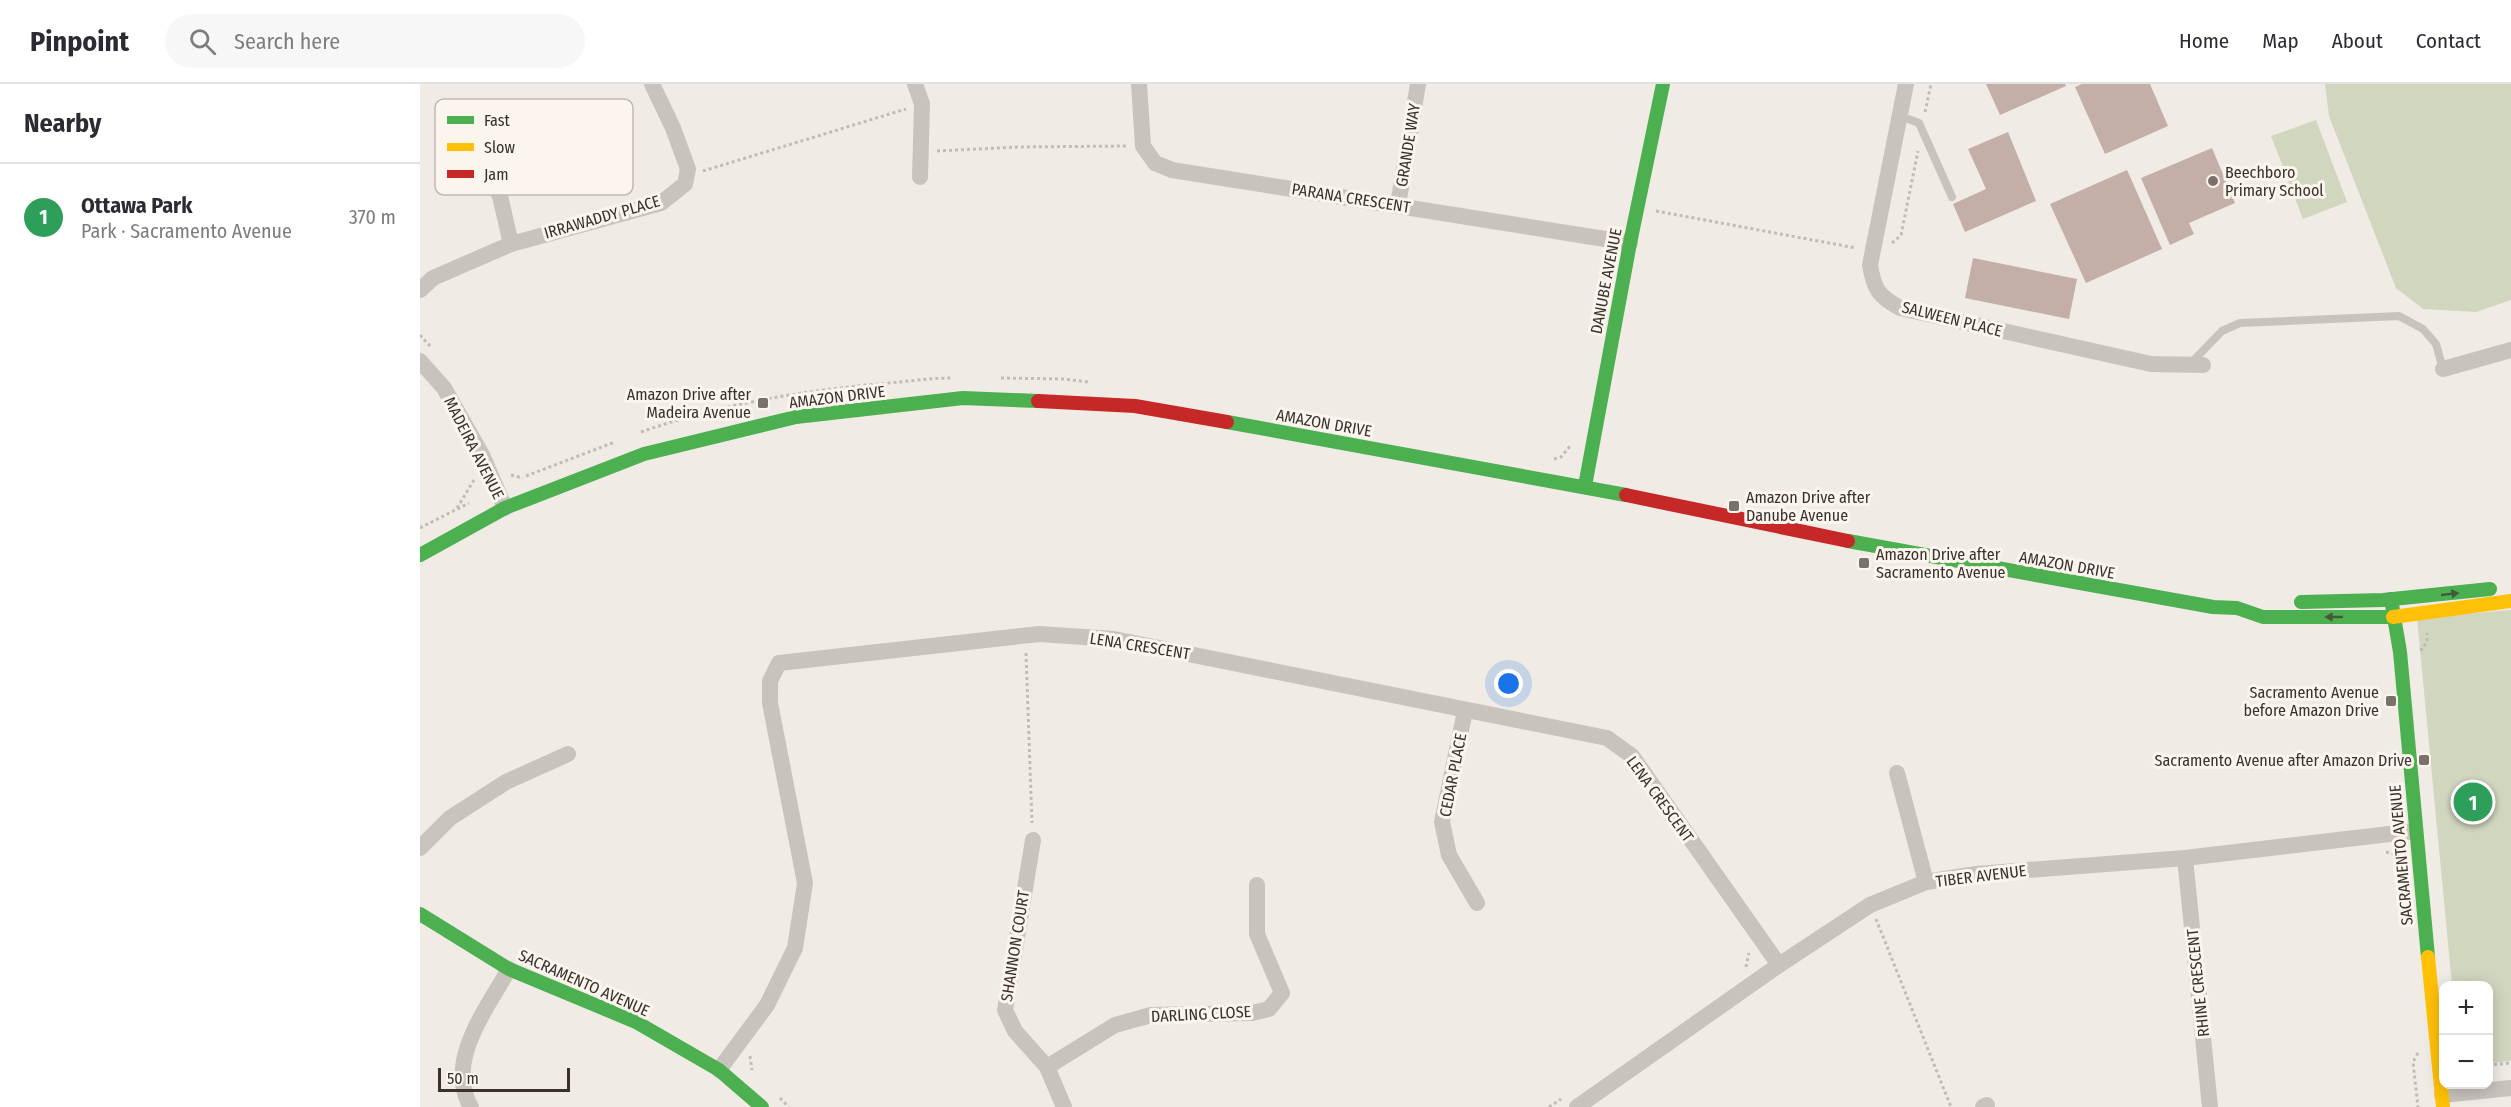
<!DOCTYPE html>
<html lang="en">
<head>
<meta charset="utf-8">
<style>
  :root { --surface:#fff; --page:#f7f7f7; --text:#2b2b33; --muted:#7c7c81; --line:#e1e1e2; --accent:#ea580c }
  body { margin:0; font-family:"Fira Sans Condensed",sans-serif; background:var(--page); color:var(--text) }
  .controls { position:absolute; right:18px; bottom:18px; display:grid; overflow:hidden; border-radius:12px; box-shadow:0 3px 15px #0003 }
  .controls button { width:54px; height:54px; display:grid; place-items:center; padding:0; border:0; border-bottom:2px solid var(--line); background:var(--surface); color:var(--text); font:30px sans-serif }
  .scale { position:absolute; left:18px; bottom:15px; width:132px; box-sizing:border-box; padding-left:6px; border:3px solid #3b302b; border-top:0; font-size:16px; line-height:21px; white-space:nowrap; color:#3b302b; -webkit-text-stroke:4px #fbf5ee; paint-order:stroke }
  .you { position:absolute; left:1089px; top:600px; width:21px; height:21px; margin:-15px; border:4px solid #fff; border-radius:50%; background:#1a73e8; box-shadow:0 0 0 9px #1a73e833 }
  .badge { display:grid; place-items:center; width:39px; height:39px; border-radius:50%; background:var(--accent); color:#fff; font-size:20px; font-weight:700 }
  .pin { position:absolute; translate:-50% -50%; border:3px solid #fff; box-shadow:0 2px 6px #0006 }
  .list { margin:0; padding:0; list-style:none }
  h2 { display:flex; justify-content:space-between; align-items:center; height:78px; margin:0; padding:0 24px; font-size:26px }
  h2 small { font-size:20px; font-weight:400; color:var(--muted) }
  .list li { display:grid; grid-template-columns:39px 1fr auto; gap:18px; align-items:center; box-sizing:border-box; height:108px; padding:0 24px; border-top:2px solid var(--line) }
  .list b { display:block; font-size:22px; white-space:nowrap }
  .list p { margin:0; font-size:20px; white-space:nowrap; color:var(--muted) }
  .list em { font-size:20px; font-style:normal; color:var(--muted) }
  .icon { flex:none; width:33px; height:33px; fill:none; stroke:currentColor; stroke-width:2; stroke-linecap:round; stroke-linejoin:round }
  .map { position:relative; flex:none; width:2091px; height:1023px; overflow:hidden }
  header { display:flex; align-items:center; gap:36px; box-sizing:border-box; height:84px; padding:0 30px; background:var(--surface); border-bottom:2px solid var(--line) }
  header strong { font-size:28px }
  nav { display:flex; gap:33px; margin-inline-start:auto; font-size:21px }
  .search { width:420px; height:54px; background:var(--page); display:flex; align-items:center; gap:15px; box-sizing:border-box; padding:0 21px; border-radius:33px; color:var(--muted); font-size:22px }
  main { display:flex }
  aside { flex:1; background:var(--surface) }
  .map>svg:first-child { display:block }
  .green { fill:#d1d6bf }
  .building { fill:#c3afa7 }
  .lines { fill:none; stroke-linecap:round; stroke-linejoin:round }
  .path { stroke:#c2bbb6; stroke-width:3; stroke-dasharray:3 3; stroke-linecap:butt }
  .lane { stroke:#c9c3be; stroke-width:8 }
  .street { stroke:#c9c3be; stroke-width:16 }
  .fast { stroke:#4caf50; stroke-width:14 }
  .slow { stroke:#ffc107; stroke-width:14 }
  .jam { stroke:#c62828; stroke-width:14 }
  .oneway { fill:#415c38 }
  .poi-dot { fill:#7a716c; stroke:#fbf5ee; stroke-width:2 }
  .labels { text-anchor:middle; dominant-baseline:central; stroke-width:6; stroke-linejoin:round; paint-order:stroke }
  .street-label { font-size:16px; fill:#3b302b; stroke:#fbf5ee }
  .poi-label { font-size:16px; fill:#3b302b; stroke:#fbf5ee; text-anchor:start }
  .key { fill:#fbf5ee; stroke:#c1bab4; stroke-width:1.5 }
  .key-label { font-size:16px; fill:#3b302b }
</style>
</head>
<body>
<header>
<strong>Pinpoint</strong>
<div class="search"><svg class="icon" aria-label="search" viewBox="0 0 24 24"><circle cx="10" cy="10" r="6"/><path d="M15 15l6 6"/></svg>Search here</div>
<nav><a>Home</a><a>Map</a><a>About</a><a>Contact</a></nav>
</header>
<main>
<aside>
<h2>Nearby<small></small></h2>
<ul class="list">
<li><span class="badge" style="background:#2e9e5b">1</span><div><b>Ottawa Park</b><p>Park · Sacramento Avenue</p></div><em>370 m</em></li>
</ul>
</aside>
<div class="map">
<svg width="2091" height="1023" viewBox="0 0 2091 1023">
  <rect width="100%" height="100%" fill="#f0ebe5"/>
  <g class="green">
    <path d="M 1905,0 L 2091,0 L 2091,216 L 2056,228 L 2003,225 L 1976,204 L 1909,32 Z"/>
    <path d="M 1896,36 L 1927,118 L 1883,135 L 1851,52 Z"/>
    <path d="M 2091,526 L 2091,977 L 2069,979 L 2068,902 L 2032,901 L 1997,534 Z"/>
  </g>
  <g class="building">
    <path d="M 1566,0 L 1645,0 L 1646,2 L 1580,31 Z"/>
    <path d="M 1662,0 L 1730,0 L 1748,42 L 1685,70 L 1655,3 Z"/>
    <path d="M 1588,48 L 1616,117 L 1545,148 L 1533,120 L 1566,105 L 1548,65 Z"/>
    <path d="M 1792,64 L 1815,119 L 1769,139 L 1774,150 L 1750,161 L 1721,94 Z"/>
    <path d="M 1707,86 L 1742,165 L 1666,199 L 1630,120 Z"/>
    <path d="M 1553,174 L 1657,195 L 1649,235 L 1545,214 Z"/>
  </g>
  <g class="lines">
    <g class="path">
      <path d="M 1505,28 L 1511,0"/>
      <path d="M 517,67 L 598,63 L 708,62"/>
      <path d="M 283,87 L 486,25"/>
      <path d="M 1236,127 L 1436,164"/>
      <path d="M 1472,159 L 1481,151 L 1498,67"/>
      <path d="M 0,251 L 10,262"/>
      <path d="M 581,294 L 644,295 L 668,298"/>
      <path d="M 221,348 C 300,320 386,306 469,299 C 490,297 512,294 533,294"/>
      <path d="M 1134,375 L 1141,373 L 1151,361"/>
      <path d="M 91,391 L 103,394"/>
      <path d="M 106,392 L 195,358"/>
      <path d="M 37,424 L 54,396"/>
      <path d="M 0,444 L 49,419"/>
      <path d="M 2000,566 L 2003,565 L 2007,556 L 2007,549"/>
      <path d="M 606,569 L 612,739"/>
      <path d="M 1966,768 L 1973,770 L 1978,775"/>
      <path d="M 1456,835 L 1531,1023"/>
      <path d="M 1326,883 L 1329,869"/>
      <path d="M 1998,969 L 1993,978 L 1998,1023"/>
      <path d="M 330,972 L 332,986"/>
      <path d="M 2068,981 L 2091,979"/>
      <path d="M 360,1014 L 369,1023"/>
      <path d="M 1129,1023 L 1141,1015"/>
    </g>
    <g class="lane">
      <path d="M 1480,32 L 1499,39 L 1532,113"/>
      <path d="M 1771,279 L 1802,247 L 1820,239 L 1979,232 L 2003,245 L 2016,260 L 2023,285"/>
    </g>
    <g class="street">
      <path d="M 495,0 L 502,20 L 500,93"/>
      <path d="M 719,0 L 723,62 L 735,79 L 752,86 L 1210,159"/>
      <path d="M 1486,0 L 1450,181 C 1454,205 1458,212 1480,224 L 1731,280 L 1783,281"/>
      <path d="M 57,74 L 80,112 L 91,160"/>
      <path d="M 978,121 L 998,0"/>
      <path d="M 0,206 L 13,194 L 91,160 L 241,119 L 265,100 L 268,85 L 253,44 L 232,0"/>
      <path d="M 0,277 L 24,304 L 62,371 L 85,424"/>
      <path d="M 2023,285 L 2091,266"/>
      <path d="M 1045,627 L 1022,738 L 1029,771 L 1057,819"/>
      <path d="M 1477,689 L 1506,798"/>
      <path d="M 613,756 L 585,926 L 595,947 L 627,983 L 644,1023"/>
      <path d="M 0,764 L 30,734 L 86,698 L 148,670"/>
      <path d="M 1765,774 L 1790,1023"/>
      <path d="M 627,983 L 695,941 L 731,931 L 832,929 L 849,925 L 862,909 L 837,850 L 837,801"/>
      <path d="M 299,986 L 347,921 L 375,864 L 385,799 L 350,619 L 350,597 L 359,579 L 619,550 L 694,555 L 1187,654 L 1212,672 L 1359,881"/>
      <path d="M 2022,1011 L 2091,1004"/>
      <path d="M 51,1023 C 24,978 68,923 89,885"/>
      <path d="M 1157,1023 L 1359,881 L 1450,821 L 1506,798 L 1556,790 L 1765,774 L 1995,747"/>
      <path d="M 1563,1023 L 1567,1021"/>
    </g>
    <g class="fast">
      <path d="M 807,338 L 1206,411"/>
      <path d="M 1165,402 L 1210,159 L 1243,0"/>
      <path d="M 1428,457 L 1793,523 L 1817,524 L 1843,533 L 1973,533"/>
      <path d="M 0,471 L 85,424 L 224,370 L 376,333 L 543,314 L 618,317"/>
      <path d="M 1971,515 L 1980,568 L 2008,873"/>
      <path d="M 1881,518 L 1963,516 L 2070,505"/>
      <path d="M 0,830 L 89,885 L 216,938 L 299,986 L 342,1023"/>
    </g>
    <g class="slow">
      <path d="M 1973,533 L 2091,517"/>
      <path d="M 2008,873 L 2023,1023"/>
    </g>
    <g class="jam">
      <path d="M 618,317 L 715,322 L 807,338"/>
      <path d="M 1206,411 L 1428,457"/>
    </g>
  </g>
  <defs><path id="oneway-solid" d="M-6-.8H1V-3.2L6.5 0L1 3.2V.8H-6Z" transform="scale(1.5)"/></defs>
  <g class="oneway">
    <use href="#oneway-solid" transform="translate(2030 510) rotate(-6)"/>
    <use href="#oneway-solid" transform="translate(1914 533) rotate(180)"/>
  </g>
  <g class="poi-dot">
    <circle cx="1793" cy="97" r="6"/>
    <rect x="337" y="313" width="12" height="12" rx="3"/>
    <rect x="1308" y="416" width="12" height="12" rx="3"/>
    <rect x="1438" y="473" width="12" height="12" rx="3"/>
    <rect x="1965" y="611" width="12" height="12" rx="3"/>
    <rect x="1998" y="670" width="12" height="12" rx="3"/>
  </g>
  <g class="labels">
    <g class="street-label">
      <text transform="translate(988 61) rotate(-81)">GRANDE WAY</text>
      <text transform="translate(931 114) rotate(9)">PARANA CRESCENT</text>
      <text transform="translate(182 133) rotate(-16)">IRRAWADDY PLACE</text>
      <text transform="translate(1186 197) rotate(-79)">DANUBE AVENUE</text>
      <text transform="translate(1532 235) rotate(14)">SALWEEN PLACE</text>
      <text transform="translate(417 313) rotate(-7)">AMAZON DRIVE</text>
      <text transform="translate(904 339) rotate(10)">AMAZON DRIVE</text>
      <text transform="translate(54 364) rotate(63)">MADEIRA AVENUE</text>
      <text transform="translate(1647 481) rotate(10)">AMAZON DRIVE</text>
      <text transform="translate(720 562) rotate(9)">LENA CRESCENT</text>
      <text transform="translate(1033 691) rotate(-79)">CEDAR PLACE</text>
      <text transform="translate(1240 715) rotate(54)">LENA CRESCENT</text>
      <text transform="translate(1981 771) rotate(-95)">SACRAMENTO AVENUE</text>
      <text transform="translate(1561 792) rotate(-7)">TIBER AVENUE</text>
      <text transform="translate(595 862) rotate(-81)">SHANNON COURT</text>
      <text transform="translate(164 899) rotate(24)">SACRAMENTO AVENUE</text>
      <text transform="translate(1778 899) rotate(-96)">RHINE CRESCENT</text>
      <text transform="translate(781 930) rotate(-3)">DARLING CLOSE</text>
    </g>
    <g class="poi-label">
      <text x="1805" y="88">Beechboro<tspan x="1805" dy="18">Primary School</tspan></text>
      <text x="331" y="310" text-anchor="end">Amazon Drive after<tspan x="331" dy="18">Madeira Avenue</tspan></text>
      <text x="1326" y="413">Amazon Drive after<tspan x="1326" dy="18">Danube Avenue</tspan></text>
      <text x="1456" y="470">Amazon Drive after<tspan x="1456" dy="18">Sacramento Avenue</tspan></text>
      <text x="1959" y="608" text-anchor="end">Sacramento Avenue<tspan x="1959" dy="18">before Amazon Drive</tspan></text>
      <text x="1992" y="676" text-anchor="end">Sacramento Avenue after Amazon Drive</text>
    </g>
  </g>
  <rect x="15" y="15" width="198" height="96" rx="9" class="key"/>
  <rect x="27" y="32" width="27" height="8" fill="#4caf50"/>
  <rect x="27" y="59" width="27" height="8" fill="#ffc107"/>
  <rect x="27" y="86" width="27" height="8" fill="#c62828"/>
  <g class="key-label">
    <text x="64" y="42">Fast</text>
    <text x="64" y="69">Slow</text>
    <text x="64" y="96">Jam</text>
  </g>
</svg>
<div class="controls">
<button>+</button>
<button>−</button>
</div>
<div class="scale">50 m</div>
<div class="you"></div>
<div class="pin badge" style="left:2053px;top:718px;background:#2e9e5b">1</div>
</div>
</main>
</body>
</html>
